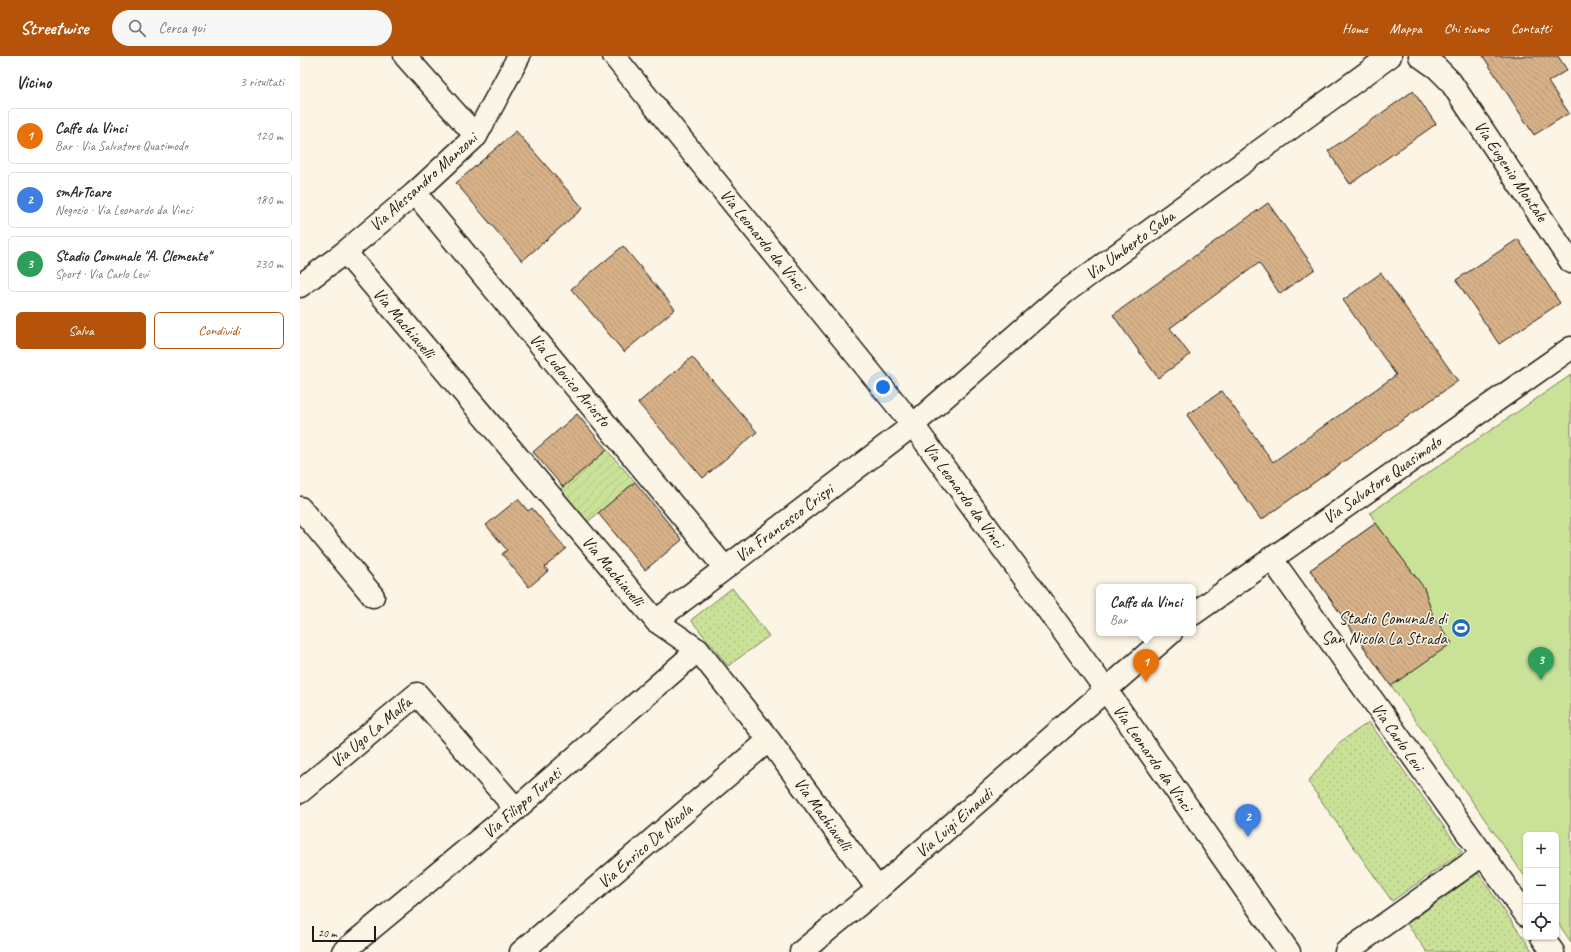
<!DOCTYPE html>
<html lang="it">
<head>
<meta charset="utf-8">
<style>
  :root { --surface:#fff; --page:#f7f7f7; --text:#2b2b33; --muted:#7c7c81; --line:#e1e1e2; --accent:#b45309 }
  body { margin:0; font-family:Caveat,sans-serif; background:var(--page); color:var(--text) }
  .controls { position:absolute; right:12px; bottom:12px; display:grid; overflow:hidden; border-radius:6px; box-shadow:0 1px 3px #0004 }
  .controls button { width:36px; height:36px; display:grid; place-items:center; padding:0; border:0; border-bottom:1px solid var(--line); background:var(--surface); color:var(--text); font:20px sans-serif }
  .scale { position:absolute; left:12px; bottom:10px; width:64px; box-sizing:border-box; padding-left:4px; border:2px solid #1c1c1c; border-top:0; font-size:11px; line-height:14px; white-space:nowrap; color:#1c1c1c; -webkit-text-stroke:3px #fcf5e5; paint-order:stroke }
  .you { position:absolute; left:583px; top:331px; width:14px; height:14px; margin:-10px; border:3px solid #fff; border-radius:50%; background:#1a73e8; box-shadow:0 0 0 6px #1a73e833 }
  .badge { display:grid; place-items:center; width:26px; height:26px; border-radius:50%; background:var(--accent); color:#fff; font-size:13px; font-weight:700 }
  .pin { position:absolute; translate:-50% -33px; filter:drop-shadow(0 1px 2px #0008) }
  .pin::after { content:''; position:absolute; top:21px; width:14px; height:12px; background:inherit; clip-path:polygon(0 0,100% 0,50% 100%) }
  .popup { position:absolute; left:796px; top:528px; width:100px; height:52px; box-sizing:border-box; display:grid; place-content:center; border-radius:6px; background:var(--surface); filter:drop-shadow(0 1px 3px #0005); font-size:13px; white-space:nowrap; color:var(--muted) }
  .popup b { font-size:15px; color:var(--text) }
  .popup::after { content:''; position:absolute; left:50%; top:100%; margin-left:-8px; border:8px solid transparent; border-top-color:var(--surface) }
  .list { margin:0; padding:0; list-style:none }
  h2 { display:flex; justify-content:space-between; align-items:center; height:52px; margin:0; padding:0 16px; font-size:17px }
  h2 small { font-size:13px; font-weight:400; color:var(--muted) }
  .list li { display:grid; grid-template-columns:26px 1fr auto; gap:12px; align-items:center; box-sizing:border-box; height:56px; margin:0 8px 8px; padding:0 8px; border:1px solid var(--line); border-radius:6px }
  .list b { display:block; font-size:15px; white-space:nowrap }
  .list p { margin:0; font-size:13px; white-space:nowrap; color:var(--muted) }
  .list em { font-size:13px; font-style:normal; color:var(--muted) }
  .actions { display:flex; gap:8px; padding:12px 16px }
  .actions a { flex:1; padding:9px 0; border:1px solid var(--accent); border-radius:6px; text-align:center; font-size:14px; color:var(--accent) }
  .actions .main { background:var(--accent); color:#fff }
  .icon { flex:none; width:22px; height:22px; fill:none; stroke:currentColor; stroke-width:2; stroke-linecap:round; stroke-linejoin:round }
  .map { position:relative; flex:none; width:1271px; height:896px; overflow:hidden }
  header { display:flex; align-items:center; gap:24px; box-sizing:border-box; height:56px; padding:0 20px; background:var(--accent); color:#fff }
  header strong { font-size:19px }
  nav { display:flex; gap:22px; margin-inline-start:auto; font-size:14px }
  .search { width:280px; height:36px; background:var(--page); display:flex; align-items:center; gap:10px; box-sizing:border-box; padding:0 14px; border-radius:22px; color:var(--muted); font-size:15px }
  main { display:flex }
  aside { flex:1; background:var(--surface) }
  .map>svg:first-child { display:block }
  .grass { fill:url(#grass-dots); stroke:#737f5a }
  .park { fill:#cae298; stroke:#737f5a }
  .garden { fill:url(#garden-furrows); stroke:#737f5a }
  .building { fill:url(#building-back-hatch); stroke:#1c1c1c }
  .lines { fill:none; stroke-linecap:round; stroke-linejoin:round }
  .minor-casing { stroke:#1c1c1c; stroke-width:25 }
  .minor { stroke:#fcf5e5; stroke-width:22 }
  .labels { text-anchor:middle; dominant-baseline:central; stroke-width:3; stroke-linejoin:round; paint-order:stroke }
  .street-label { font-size:17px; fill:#1c1c1c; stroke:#fcf5e5 }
  .poi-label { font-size:17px; fill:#1c1c1c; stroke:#fcf5e5; text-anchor:end }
</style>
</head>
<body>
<header>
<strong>Streetwise</strong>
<div class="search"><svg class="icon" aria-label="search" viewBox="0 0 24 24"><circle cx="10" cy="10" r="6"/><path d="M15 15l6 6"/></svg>Cerca qui</div>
<nav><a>Home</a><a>Mappa</a><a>Chi siamo</a><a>Contatti</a></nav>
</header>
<main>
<aside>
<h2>Vicino<small>3 risultati</small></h2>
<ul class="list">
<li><span class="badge" style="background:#e8710a">1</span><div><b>Caffe da Vinci</b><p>Bar · Via Salvatore Quasimodo</p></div><em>120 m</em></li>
<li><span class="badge" style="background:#3f7fe0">2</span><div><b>smArTcare</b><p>Negozio · Via Leonardo da Vinci</p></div><em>180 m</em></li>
<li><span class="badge" style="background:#2e9e5b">3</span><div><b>Stadio Comunale &quot;A. Clemente&quot;</b><p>Sport · Via Carlo Levi</p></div><em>230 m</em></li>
</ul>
<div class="actions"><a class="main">Salva</a><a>Condividi</a></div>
</aside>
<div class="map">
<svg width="1271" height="896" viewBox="0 0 1271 896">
  <defs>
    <pattern id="grass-dots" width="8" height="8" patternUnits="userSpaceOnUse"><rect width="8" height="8" fill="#cae298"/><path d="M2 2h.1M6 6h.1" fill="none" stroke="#adc182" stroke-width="1.8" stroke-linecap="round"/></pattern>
    <pattern id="garden-furrows" width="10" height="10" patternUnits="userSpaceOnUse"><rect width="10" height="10" fill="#cae298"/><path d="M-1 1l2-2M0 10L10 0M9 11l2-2" fill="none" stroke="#adc182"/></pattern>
    <pattern id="building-back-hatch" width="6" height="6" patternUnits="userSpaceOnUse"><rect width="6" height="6" fill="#d7b188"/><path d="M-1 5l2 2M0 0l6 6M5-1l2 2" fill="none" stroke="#b89875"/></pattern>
  </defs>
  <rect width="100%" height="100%" fill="#fcf5e5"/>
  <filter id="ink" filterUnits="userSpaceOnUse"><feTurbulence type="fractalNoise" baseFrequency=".025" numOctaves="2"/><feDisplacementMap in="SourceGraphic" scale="8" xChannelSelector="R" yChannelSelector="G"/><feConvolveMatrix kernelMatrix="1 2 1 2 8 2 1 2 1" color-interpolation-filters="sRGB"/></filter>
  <g filter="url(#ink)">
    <g class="grass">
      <path d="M 432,532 L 469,580 L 428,610 L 391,564 Z"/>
      <path d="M 1069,666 L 1162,796 L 1092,845 L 1008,726 L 1040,686 Z"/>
      <path d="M 1178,817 L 1233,896 L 1127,896 L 1107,868 Z"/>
    </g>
    <path class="park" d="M 1271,319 L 1271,886 L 1256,864 L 1256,779 L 1226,779 L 1226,822 L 1010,514 L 1076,467 L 1070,457 Z"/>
    <path class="garden" d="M 307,394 L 335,426 L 284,469 L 257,436 Z"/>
    <g class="building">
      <path d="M 1183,0 L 1258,0 L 1267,14 L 1248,26 L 1269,57 L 1234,79 Z"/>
      <path d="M 1113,35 L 1136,68 L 1050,128 L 1028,95 Z"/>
      <path d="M 216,75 L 283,152 L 222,205 L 156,127 Z"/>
      <path d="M 968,147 L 1015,213 L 980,238 L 959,207 L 870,272 L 890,299 L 858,322 L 813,259 Z"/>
      <path d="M 1218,183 L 1260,247 L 1199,288 L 1156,224 Z"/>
      <path d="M 323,190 L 375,253 L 324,296 L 271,233 Z"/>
      <path d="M 1081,217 L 1158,325 L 961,464 L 887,359 L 922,335 L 973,406 L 1096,319 L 1043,244 Z"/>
      <path d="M 392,301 L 457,376 L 403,422 L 338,347 Z"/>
      <path d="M 277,358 L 307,394 L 263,431 L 233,396 Z"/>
      <path d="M 335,426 L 382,484 L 345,514 L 298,457 Z"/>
      <path d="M 218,443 L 228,455 L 232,452 L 266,493 L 245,511 L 248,515 L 229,531 L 202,498 L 207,494 L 186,469 Z"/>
      <path d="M 1076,467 L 1124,532 L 1133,560 L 1152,587 L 1091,630 L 1010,514 Z"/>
    </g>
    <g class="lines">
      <g class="minor-casing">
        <g id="minor">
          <path d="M 105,0 L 176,80"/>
          <path d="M 314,0 L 613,369 L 806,634 L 989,896"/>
          <path d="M 1120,0 L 1137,12 L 1150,25 L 1271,206"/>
          <path d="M 115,137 L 425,512"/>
          <path d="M 45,196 L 356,565 L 398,594 L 469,684 L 578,833"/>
          <path d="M 0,230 L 45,196 L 115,137 L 176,80 L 219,0"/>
          <path d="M 0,452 L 73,540"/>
          <path d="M 971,502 L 1226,859"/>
          <path d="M 893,558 L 1271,292"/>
          <path d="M 356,565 L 613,369 L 764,237 L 1090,0"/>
          <path d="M 0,736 L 117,638 L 216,753"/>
          <path d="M 1242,881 L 1253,896"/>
          <path d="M 43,896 L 216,753 L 398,594"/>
          <path d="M 221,896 L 469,684"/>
          <path d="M 501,896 L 578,833 L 871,577"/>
          <path d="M 1046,896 L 1182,799"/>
        </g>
      </g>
      <use href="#minor" class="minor"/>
    </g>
  </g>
  <defs>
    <g id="stadium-disc" transform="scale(1)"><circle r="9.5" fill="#1f6fb2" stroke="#fcf5e5"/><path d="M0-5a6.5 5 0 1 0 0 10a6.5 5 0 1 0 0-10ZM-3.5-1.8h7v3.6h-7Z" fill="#fff"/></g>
  </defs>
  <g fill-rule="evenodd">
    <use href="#stadium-disc" x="1161" y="572"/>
  </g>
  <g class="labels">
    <g class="street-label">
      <text transform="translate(1211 115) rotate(56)">Via Eugenio Montale</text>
      <text transform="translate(123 126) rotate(-42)">Via Alessandro Manzoni</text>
      <text transform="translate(463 184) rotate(51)">Via Leonardo da Vinci</text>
      <text transform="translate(830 189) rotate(-36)">Via Umberto Saba</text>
      <text transform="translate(104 267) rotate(50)">Via Machiavelli</text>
      <text transform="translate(270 324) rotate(50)">Via Ludovico Ariosto</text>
      <text transform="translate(1082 424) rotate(-35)">Via Salvatore Quasimodo</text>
      <text transform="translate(664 439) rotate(54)">Via Leonardo da Vinci</text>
      <text transform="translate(484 467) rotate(-37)">Via Francesco Crispi</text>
      <text transform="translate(313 515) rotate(50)">Via Machiavelli</text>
      <text transform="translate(71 676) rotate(-40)">Via Ugo La Malfa</text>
      <text transform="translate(1098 681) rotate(55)">Via Carlo Levi</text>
      <text transform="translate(853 702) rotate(55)">Via Leonardo da Vinci</text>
      <text transform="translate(222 747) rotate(-41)">Via Filippo Turati</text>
      <text transform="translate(523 758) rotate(54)">Via Machiavelli</text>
      <text transform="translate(654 767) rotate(-41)">Via Luigi Einaudi</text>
      <text transform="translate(345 790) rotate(-41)">Via Enrico De Nicola</text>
    </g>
    <g class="poi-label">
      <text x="1147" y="562">Stadio Comunale di<tspan x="1147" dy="20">San Nicola La Strada</tspan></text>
    </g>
  </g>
</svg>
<div class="controls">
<button>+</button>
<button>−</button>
<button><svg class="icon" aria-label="locate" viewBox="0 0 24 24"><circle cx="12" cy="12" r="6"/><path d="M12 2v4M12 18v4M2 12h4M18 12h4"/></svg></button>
</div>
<div class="scale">20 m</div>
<div class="you"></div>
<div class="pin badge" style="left:846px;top:626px;background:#e8710a">1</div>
<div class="popup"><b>Caffe da Vinci</b>Bar</div>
<div class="pin badge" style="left:948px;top:781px;background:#3f7fe0">2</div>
<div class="pin badge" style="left:1241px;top:624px;background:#2e9e5b">3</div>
</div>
</main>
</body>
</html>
